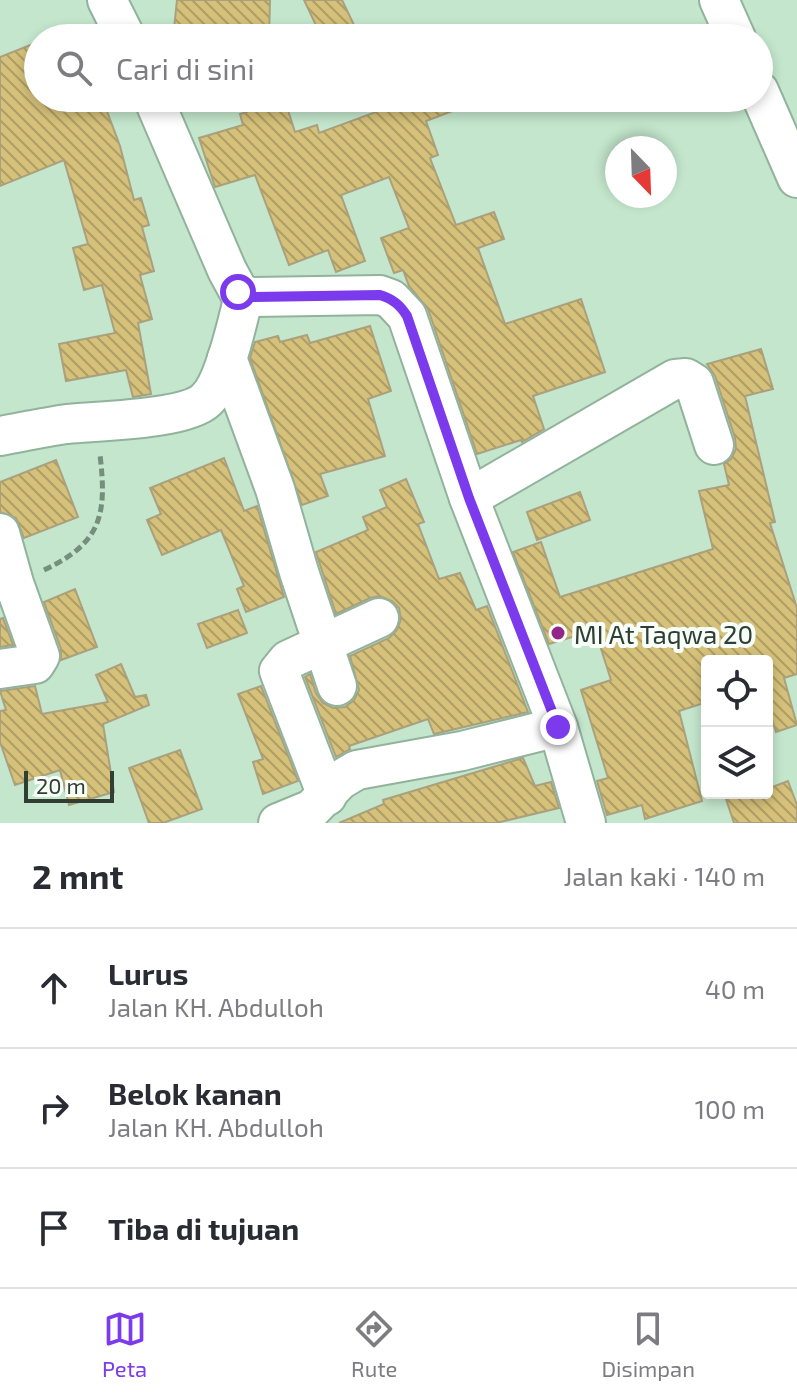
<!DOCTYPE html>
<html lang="id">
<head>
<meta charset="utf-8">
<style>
  :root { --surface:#fff; --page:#f7f7f7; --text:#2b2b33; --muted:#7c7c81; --line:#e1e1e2; --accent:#7c3aed }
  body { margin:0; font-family:"Exo 2",sans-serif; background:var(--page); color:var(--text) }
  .controls { position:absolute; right:24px; bottom:24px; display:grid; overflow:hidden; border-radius:8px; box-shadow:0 4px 12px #0003 }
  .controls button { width:72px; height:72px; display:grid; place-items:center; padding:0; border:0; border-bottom:2px solid var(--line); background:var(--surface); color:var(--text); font:40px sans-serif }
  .compass { position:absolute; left:605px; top:136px; width:72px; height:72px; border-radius:50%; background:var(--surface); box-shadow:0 4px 12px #0003; rotate:157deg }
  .scale { position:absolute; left:24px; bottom:20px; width:90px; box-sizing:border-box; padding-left:8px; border:4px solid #303e34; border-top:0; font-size:22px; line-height:28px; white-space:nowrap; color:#303e34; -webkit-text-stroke:6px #f8fff9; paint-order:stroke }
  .stop { position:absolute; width:24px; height:24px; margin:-18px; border:6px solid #7c3aed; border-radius:50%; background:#fff }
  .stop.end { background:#7c3aed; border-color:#fff; box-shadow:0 2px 8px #0008 }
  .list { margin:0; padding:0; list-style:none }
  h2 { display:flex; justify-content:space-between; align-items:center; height:104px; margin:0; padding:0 32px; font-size:34px }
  h2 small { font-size:26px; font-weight:400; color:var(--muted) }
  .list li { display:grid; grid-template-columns:52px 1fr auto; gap:24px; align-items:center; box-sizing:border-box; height:120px; padding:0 32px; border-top:2px solid var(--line) }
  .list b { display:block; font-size:30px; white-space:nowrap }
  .list p { margin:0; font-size:26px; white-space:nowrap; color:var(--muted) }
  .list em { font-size:26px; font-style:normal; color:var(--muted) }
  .icon { flex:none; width:44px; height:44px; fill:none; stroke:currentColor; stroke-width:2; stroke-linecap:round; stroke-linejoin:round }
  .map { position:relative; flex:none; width:797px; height:823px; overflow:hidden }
  .search { position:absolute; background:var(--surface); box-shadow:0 4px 12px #0003; left:24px; right:24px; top:24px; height:88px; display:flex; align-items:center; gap:20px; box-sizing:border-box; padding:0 28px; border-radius:44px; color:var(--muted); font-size:30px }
  .sheet { height:464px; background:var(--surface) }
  nav { display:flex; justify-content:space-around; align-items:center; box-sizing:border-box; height:112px; border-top:2px solid var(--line); background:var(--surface); font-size:22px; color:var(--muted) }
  nav a { display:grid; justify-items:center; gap:4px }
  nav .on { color:var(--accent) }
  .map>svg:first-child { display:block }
  .building { fill:url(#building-back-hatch); stroke:#aaa07d; stroke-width:2 }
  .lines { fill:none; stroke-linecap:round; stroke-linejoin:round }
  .minor-casing { stroke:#92b39b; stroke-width:42 }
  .path { stroke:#768e7c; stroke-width:5; stroke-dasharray:8 4; stroke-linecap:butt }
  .minor { stroke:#fff; stroke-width:38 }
  .route { stroke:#7c3aed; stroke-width:10 }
  .poi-dot { fill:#942687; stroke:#f8fff9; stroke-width:3 }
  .labels { text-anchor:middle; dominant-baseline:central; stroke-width:8; stroke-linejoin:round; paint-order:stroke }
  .poi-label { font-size:26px; fill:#303e34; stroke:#f8fff9; text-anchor:start }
</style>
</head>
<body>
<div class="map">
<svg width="797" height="823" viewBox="0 0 797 823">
  <defs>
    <pattern id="building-back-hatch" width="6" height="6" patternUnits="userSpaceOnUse" patternTransform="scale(2)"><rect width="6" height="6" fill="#d6c17a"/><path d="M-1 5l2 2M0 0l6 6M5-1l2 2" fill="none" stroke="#ae9e65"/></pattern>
  </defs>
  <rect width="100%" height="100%" fill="#c3e6cc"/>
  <g class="building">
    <path d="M 177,0 L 270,0 L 269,38 L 173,38 Z"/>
    <path d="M 304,0 L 342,0 L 354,25 L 322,38 Z"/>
    <path d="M 38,42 L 38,98 L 102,98 L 120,146 L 134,200 L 141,198 L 149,225 L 142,227 L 154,271 L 140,275 L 152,319 L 138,323 L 151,394 L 133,397 L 126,370 L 66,381 L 59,344 L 115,333 L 102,285 L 84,290 L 73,248 L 88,244 L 64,160 L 0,186 L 0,57 Z"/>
    <path d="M 244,98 L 284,98 L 295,132 L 317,125 L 319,133 L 387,108 L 383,98 L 481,98 L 481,100 L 426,121 L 438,155 L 430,158 L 456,225 L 494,212 L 504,239 L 478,248 L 505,324 L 581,299 L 605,372 L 533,396 L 544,429 L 522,442 L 521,440 L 477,454 L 428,309 L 409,286 L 403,270 L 394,273 L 381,238 L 409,228 L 389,177 L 341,195 L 365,261 L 336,272 L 328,250 L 289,265 L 255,175 L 215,187 L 199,138 L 243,125 L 240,114 L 247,112 Z"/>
    <path d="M 370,326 L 391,391 L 368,399 L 385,456 L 320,474 L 328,496 L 302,505 L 250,358 L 255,342 L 278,336 L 280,342 L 307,335 L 310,343 Z"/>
    <path d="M 761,349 L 773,389 L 745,396 L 775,522 L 770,523 L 797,608 L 797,674 L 784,678 L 797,725 L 776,732 L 767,705 L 767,661 L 707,661 L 707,702 L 679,711 L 702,801 L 645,819 L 642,805 L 607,815 L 597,781 L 608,778 L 581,690 L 611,680 L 595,630 L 549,644 L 513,552 L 541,542 L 560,597 L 713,549 L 699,491 L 729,485 L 724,464 L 731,459 L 736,449 L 735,438 L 715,376 L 707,364 Z"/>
    <path d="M 224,458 L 244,511 L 257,506 L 284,597 L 246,612 L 237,589 L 244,586 L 221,530 L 162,555 L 147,520 L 161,514 L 150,488 Z"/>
    <path d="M 56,460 L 78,517 L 24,538 L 16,518 L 0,512 L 0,482 Z"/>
    <path d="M 406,479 L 424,522 L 418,524 L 439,579 L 460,573 L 476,610 L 487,606 L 528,712 L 434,734 L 428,719 L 349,746 L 350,749 L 336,757 L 305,677 L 310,674 L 316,693 L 323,703 L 333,708 L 345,707 L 354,700 L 359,690 L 350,656 L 389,638 L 397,630 L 401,619 L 399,608 L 392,601 L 380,596 L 370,598 L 336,614 L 316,552 L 368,530 L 363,517 L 387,507 L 380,490 Z"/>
    <path d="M 580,492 L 590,520 L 537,540 L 527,512 Z"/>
    <path d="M 75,589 L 97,647 L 61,660 L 61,649 L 44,602 Z"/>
    <path d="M 238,610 L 247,633 L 207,648 L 198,624 Z"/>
    <path d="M 3,618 L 13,645 L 0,647 L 0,619 Z"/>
    <path d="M 121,664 L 135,697 L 146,695 L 149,705 L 103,724 L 114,792 L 69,805 L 60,770 L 15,785 L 0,742 L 0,711 L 6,710 L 0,691 L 35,686 L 42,714 L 108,702 L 96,675 Z"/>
    <path d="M 261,686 L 298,781 L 263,794 L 253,762 L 263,759 L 238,694 Z"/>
    <path d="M 180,750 L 202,809 L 163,823 L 149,823 L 129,768 Z"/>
    <path d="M 523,758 L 535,786 L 551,782 L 559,808 L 496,823 L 339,823 L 384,804 L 383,800 Z"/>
    <path d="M 788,781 L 797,805 L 797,823 L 734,823 L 724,793 L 767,793 L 767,789 Z"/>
  </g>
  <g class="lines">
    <g class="minor-casing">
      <g id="minor">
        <path d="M 107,0 L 126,38"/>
        <path d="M 719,0 L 736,38"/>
        <path d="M 759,91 L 797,178"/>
        <path d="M 153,98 L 227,270 L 240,294 L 253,297 L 380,295 L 391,299 L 407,316 L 469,498 L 558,727 L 586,823"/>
        <path d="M 227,358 L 275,489 L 299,572 L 337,686"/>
        <path d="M 0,436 C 22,432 45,427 67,424 C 97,421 185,420 206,400 C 225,383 237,322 244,296"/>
        <path d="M 469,498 L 675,379 L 686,378 L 694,383 L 714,445"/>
        <path d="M 0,533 L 14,583 L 40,656 L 35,664 L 0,669"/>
        <path d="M 327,796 L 279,671 L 288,660 L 379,618"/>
        <path d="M 278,823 L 312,809 L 340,780 L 357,770 L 462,751 L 558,727"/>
      </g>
    </g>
    <path class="path" d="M 44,570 C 102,543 107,514 100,455"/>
    <use href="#minor" class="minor"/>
  </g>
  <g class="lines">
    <path class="route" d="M 238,292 L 244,296 L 253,297 L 380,295 C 393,299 400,305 407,316 L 469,498 L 558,727"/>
  </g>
  <circle class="poi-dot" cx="558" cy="633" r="8"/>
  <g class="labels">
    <g class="poi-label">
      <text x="574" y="633">MI At Taqwa 20</text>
    </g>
  </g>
</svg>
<div class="controls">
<button><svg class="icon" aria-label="locate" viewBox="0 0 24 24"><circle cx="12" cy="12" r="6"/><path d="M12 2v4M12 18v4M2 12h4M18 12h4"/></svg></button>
<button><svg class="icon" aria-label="layers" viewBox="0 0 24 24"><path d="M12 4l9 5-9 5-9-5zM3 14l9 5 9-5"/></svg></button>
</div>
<svg class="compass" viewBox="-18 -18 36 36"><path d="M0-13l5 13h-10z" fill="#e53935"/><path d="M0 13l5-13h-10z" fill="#7c7c81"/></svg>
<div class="scale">20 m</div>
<div class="stop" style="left:238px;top:292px"></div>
<div class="stop end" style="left:558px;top:727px"></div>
<div class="search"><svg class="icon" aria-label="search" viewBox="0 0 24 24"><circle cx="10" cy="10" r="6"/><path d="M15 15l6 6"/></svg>Cari di sini</div>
</div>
<section class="sheet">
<h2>2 mnt<small>Jalan kaki · 140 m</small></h2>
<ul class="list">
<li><svg class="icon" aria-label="ahead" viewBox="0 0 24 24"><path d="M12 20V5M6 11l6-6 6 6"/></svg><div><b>Lurus</b><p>Jalan KH. Abdulloh</p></div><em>40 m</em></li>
<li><svg class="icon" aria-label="right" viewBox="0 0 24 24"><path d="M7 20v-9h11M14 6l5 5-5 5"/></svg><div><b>Belok kanan</b><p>Jalan KH. Abdulloh</p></div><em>100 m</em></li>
<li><svg class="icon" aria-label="arrive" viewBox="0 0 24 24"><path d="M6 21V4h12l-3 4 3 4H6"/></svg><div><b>Tiba di tujuan</b></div></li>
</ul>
</section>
<nav>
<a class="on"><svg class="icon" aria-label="map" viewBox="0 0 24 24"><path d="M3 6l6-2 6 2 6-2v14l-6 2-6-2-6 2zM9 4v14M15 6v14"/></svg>Peta</a>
<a><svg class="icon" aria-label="directions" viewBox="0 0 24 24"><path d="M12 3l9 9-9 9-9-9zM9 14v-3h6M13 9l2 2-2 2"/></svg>Rute</a>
<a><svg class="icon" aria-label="saved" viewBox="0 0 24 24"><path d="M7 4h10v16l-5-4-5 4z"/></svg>Disimpan</a>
</nav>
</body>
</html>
